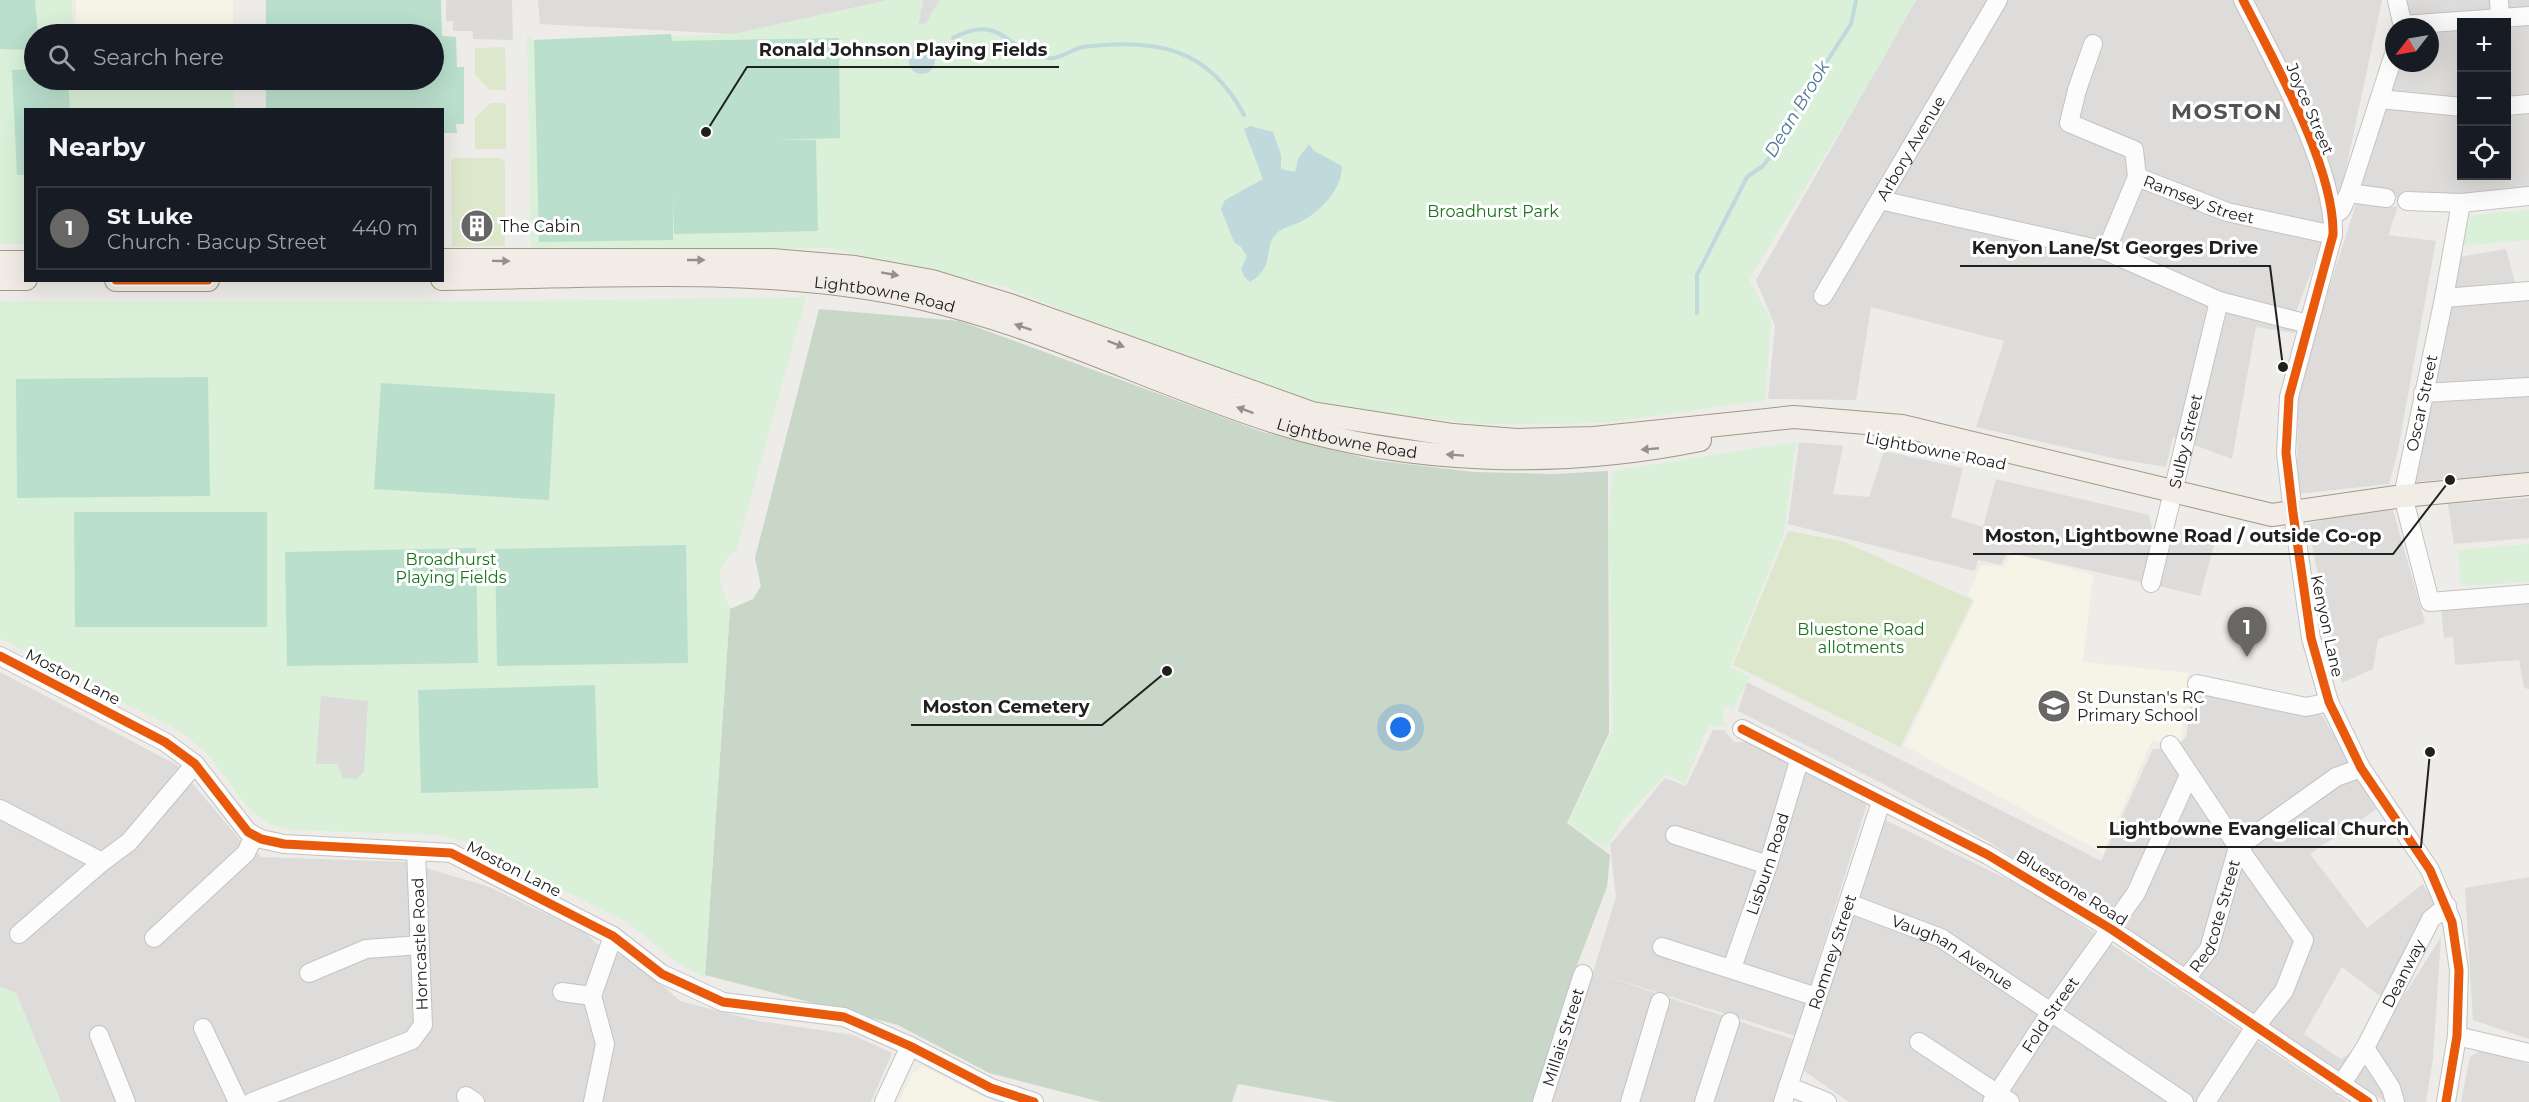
<!DOCTYPE html>
<html lang="en">
<head>
<meta charset="utf-8">
<style>
  :root { --surface:#171b24; --page:#242831; --text:#f1f3f6; --muted:#9ea1a6; --line:#363941; --accent:#686766 }
  body { margin:0; font-family:Montserrat,sans-serif; background:var(--page); color:var(--text) }
  .controls { position:absolute; right:18px; top:18px; display:grid; overflow:hidden; border-radius:0px; box-shadow:0 6px 24px #0002 }
  .controls button { width:54px; height:54px; display:grid; place-items:center; padding:0; border:0; border-bottom:2px solid var(--line); background:var(--surface); color:var(--text); font:30px sans-serif }
  .compass { position:absolute; left:2385px; top:18px; width:54px; height:54px; border-radius:50%; background:var(--surface); box-shadow:0 6px 24px #0002; rotate:239deg }
  .you { position:absolute; left:1401px; top:728px; width:21px; height:21px; margin:-15px; border:4px solid #fff; border-radius:50%; background:#1a73e8; box-shadow:0 0 0 9px #1a73e833 }
  .badge { display:grid; place-items:center; width:39px; height:39px; border-radius:50%; background:var(--accent); color:#fff; font-size:20px; font-weight:700 }
  .pin { position:absolute; translate:-50% -50px; filter:drop-shadow(0 2px 3px #0008) }
  .pin::after { content:''; position:absolute; top:32px; width:21px; height:18px; background:inherit; clip-path:polygon(0 0,100% 0,50% 100%) }
  .list { margin:0; padding:0; list-style:none }
  h2 { display:flex; justify-content:space-between; align-items:center; height:78px; margin:0; padding:0 24px; font-size:26px }
  h2 small { font-size:20px; font-weight:400; color:var(--muted) }
  .list li { display:grid; grid-template-columns:39px 1fr auto; gap:18px; align-items:center; box-sizing:border-box; height:84px; margin:0 12px 12px; padding:0 12px; border:2px solid var(--line); border-radius:0px }
  .list b { display:block; font-size:22px; white-space:nowrap }
  .list p { margin:0; font-size:20px; white-space:nowrap; color:var(--muted) }
  .list em { font-size:20px; font-style:normal; color:var(--muted) }
  .icon { flex:none; width:33px; height:33px; fill:none; stroke:currentColor; stroke-width:2; stroke-linecap:round; stroke-linejoin:round }
  .map { position:relative; flex:none; width:2529px; height:1102px; overflow:hidden }
  .search { position:absolute; background:var(--surface); box-shadow:0 6px 24px #0002; left:24px; top:24px; width:420px; height:66px; display:flex; align-items:center; gap:15px; box-sizing:border-box; padding:0 21px; border-radius:33px; color:var(--muted); font-size:22px }
  .panel { position:absolute; background:var(--surface); box-shadow:0 6px 24px #0002; left:24px; top:108px; width:420px; height:174px; border-radius:0px }
  .map>svg:first-child { display:block }
  .residential { fill:#dddcda; fill-rule:evenodd }
  .education { fill:#f6f4e6 }
  .grass { fill:#dce7cc }
  .cemetery { fill:#c9d7c9 }
  .park { fill:#daf0d8 }
  .pitch { fill:#badfcd }
  .parking { fill:#dcdbda }
  .water { fill:#c0d9dd }
  .lines { fill:none; stroke-linecap:round; stroke-linejoin:round }
  .stream { stroke:#c0d9dd; stroke-width:4 }
  .minor-casing { stroke:#c4c3c1; stroke-width:20 }
  .major-casing { stroke:#a29888; stroke-width:24 }
  .minor { stroke:#fcfcfc; stroke-width:18 }
  .major { stroke:#f1ece6; stroke-width:22 }
  .cycleway-casing { stroke:#fff; stroke-width:13 }
  .cycleway { stroke:#e8590c; stroke-width:9 }
  .oneway { fill:#93908d }
  .labels { text-anchor:middle; dominant-baseline:central; stroke-width:6; stroke-linejoin:round; paint-order:stroke }
  .street-label { font-size:16px; fill:#202020; stroke:#fff }
  .park-label { font-size:16px; fill:#18741b; stroke:#fff }
  .poi-label { font-size:16px; fill:#202020; stroke:#fff; text-anchor:start }
  .water-label { font-size:18px; font-style:italic; fill:#507896; stroke:#fff }
  .district-label { font-size:22px; font-weight:bold; letter-spacing:1.5px; fill:#535353; stroke:#fff }
  .leader { fill:none; stroke:#202020; stroke-width:2 }
  .callout-dot { fill:#202020; stroke:#fff; stroke-width:2 }
  .callout-label { font-size:18px; text-anchor:middle; font-weight:bold; fill:#202020; stroke:#fff; stroke-width:6; stroke-linejoin:round; paint-order:stroke }
</style>
</head>
<body>
<div class="map">
<svg width="2529" height="1102" viewBox="0 0 2529 1102">
  <rect width="100%" height="100%" fill="#eeece9"/>
  <g class="residential">
    <path d="M 538,0 L 889,0 L 734,34 L 540,24 Z"/>
    <path d="M 923,0 L 940,0 L 926,23 L 918,26 Z"/>
    <path d="M 1916,0 L 2382,0 L 2341,192 L 2296,312 L 2295,333 L 2256,327 L 2232,459 L 2173,437 L 2166,467 L 2117,459 L 1976,427 L 2004,341 L 1871,307 L 1856,400 L 1768,399 L 1775,326 L 1756,280 Z"/>
    <path d="M 2405,0 L 2529,0 L 2529,197 L 2403,199 L 2355,183 L 2401,63 L 2430,63 L 2430,27 L 2411,27 ZM 2462,22 L 2506,22 L 2506,176 L 2462,176 Z"/>
    <path d="M 2356,204 L 2398,207 L 2388,235 L 2436,241 L 2398,450 L 2389,484 L 2297,494 L 2298,386 Z"/>
    <path d="M 2506,249 L 2517,289 L 2529,287 L 2529,472 L 2403,483 L 2448,259 Z"/>
    <path d="M 1799,442 L 1843,446 L 1833,494 L 1869,497 L 1884,451 L 1963,468 L 1951,517 L 1983,527 L 1996,479 L 2149,515 L 2153,533 L 2145,583 L 2008,552 L 2001,565 L 1978,560 L 1975,571 L 1788,524 Z"/>
    <path d="M 2529,498 L 2529,538 L 2454,544 L 2448,504 Z"/>
    <path d="M 2393,510 L 2425,623 L 2378,639 L 2373,669 L 2342,683 L 2307,524 L 2334,517 Z"/>
    <path d="M 2174,530 L 2215,542 L 2200,596 L 2159,586 Z"/>
    <path d="M 2529,602 L 2529,689 L 2524,688 L 2519,660 L 2455,665 L 2453,637 L 2444,638 L 2441,609 Z"/>
    <path d="M 0,672 L 177,765 L 240,840 L 262,857 L 407,862 L 489,887 L 584,932 L 596,943 L 640,965 L 680,1001 L 758,1021 L 853,1035 L 892,1053 L 871,1102 L 61,1102 L 16,993 L 0,987 Z"/>
    <path d="M 1747,682 L 2101,861 L 2153,749 L 2175,748 L 2186,737 L 2193,689 L 2322,715 L 2377,809 L 2310,854 L 2367,928 L 2423,884 L 2435,903 L 2384,999 L 2342,967 L 2304,1034 L 2341,1059 L 2381,1032 L 2441,937 L 2433,1058 L 2426,1102 L 2386,1102 L 1989,842 L 1893,789 L 1738,711 Z"/>
    <path d="M 1713,730 L 1724,730 L 1734,742 L 1753,742 L 1867,804 L 1795,1036 L 1593,972 L 1616,897 L 1610,845 L 1665,778 L 1686,786 Z"/>
    <path d="M 1881,818 L 2030,890 L 2348,1102 L 1849,1102 L 1798,1067 L 1852,922 Z"/>
    <path d="M 2529,877 L 2529,1039 L 2473,1020 L 2465,888 Z"/>
    <path d="M 1593,972 L 1795,1040 L 1775,1102 L 1551,1102 Z"/>
    <path d="M 2481,1050 L 2529,1064 L 2529,1102 L 2461,1102 L 2470,1057 Z"/>
  </g>
  <g class="education">
    <rect x="76" y="0" width="157" height="34"/>
    <path d="M 2012,553 L 2093,575 L 2083,662 L 2188,673 L 2181,739 L 2169,746 L 2152,740 L 2103,853 L 1904,745 L 1975,600 L 1968,595 L 1981,565 L 2004,567 Z"/>
    <path d="M 921,1067 L 926,1068 L 994,1102 L 899,1102 L 912,1074 Z"/>
  </g>
  <g class="grass">
    <path d="M 505,47 L 506,90 L 490,90 L 475,75 L 475,48 Z"/>
    <path d="M 491,103 L 506,103 L 506,149 L 475,149 L 475,118 Z"/>
    <path d="M 455,158 L 499,158 L 505,162 L 505,246 L 452,247 L 451,161 Z"/>
    <path d="M 1788,531 L 1842,541 L 1973,600 L 1900,747 L 1733,665 Z"/>
  </g>
  <path class="cemetery" d="M 819,309 L 960,321 L 1263,432 L 1373,460 L 1474,472 L 1553,474 L 1608,471 L 1609,733 L 1567,823 L 1610,855 L 1607,887 L 1577,965 L 1533,1102 L 1336,1102 L 1238,1084 L 1232,1102 L 1101,1102 L 989,1073 L 898,1025 L 705,975 L 730,609 L 753,599 L 761,586 L 755,558 Z"/>
  <g class="park">
    <path d="M 0,0 L 72,0 L 73,34 L 34,34 L 34,80 L 234,80 L 234,109 L 26,110 L 25,244 L 0,244 Z"/>
    <path d="M 889,0 L 923,0 L 918,26 L 926,23 L 940,0 L 1915,0 L 1884,58 L 1749,280 L 1771,321 L 1765,400 L 1606,423 L 1480,424 L 1349,409 L 1262,388 L 1005,287 L 829,248 L 561,252 L 531,247 L 527,35 L 534,40 L 734,34 Z"/>
    <path d="M 2529,210 L 2529,240 L 2458,246 L 2464,216 Z"/>
    <path d="M 806,297 L 736,551 C 711,568 721,585 730,609 L 705,975 L 703,977 L 671,958 L 630,924 L 475,845 L 438,835 L 293,830 C 239,823 235,775 197,745 C 177,727 150,716 126,704 C 84,682 42,660 0,638 L 0,301 L 533,301 Z"/>
    <path d="M 1796,442 L 1784,533 L 1730,667 L 1750,677 L 1733,708 L 1724,705 L 1722,720 L 1725,726 L 1708,725 L 1685,784 L 1666,774 L 1624,819 L 1606,849 L 1568,822 L 1613,730 L 1609,535 L 1612,471 Z"/>
    <path d="M 2529,544 L 2529,582 L 2461,586 L 2458,550 Z"/>
    <path d="M 0,987 L 16,993 L 61,1102 L 0,1102 Z"/>
  </g>
  <g class="pitch">
    <path d="M 0,0 L 35,0 L 38,34 L 34,34 L 34,50 L 0,49 Z"/>
    <path d="M 266,0 L 441,0 L 442,36 L 456,37 L 457,67 L 464,67 L 464,124 L 456,124 L 457,133 L 443,133 L 442,110 L 266,109 L 266,80 L 434,80 L 434,34 L 266,34 Z"/>
    <path d="M 671,34 L 672,41 L 839,38 L 840,138 L 775,140 L 816,140 L 818,231 L 674,234 L 673,195 L 673,240 L 539,242 L 534,40 Z"/>
    <path d="M 34,69 L 34,80 L 68,80 L 70,109 L 26,110 L 25,175 L 17,175 L 12,70 Z"/>
    <path d="M 208,377 L 210,496 L 17,498 L 16,379 Z"/>
    <path d="M 381,383 L 555,394 L 549,500 L 374,489 Z"/>
    <path d="M 74,512 L 267,512 L 267,627 L 75,627 Z"/>
    <path d="M 686,545 L 688,663 L 497,666 L 495,549 Z"/>
    <path d="M 476,548 L 478,663 L 287,666 L 285,552 Z"/>
    <path d="M 595,685 L 598,788 L 421,793 L 418,690 Z"/>
  </g>
  <g class="parking">
    <path d="M 446,0 L 512,0 L 513,40 L 473,39 L 473,31 L 453,31 L 453,21 L 446,21 Z"/>
    <path d="M 321,696 L 368,701 L 364,772 L 356,779 L 343,778 L 337,764 L 316,764 Z"/>
  </g>
  <g class="water">
    <circle cx="922" cy="61" r="13"/>
    <path d="M 1250,126 L 1273,132 L 1281,155 L 1281,169 L 1295,172 L 1298,159 L 1309,144 L 1314,151 L 1342,166 C 1342,188 1323,209 1304,220 C 1296,225 1285,226 1278,232 C 1262,245 1277,266 1250,282 L 1244,276 L 1241,269 L 1247,256 L 1241,247 L 1234,242 L 1221,209 L 1225,200 L 1263,179 L 1244,129 Z"/>
  </g>
  <g class="lines">
    <g class="stream">
      <path d="M 953,38 C 1003,11 1007,54 1049,58 C 1059,60 1072,49 1083,47 C 1155,38 1208,47 1244,115"/>
      <path d="M 931,52 L 940,47"/>
      <path d="M 1697,313 L 1697,275 L 1747,177 L 1763,166 L 1783,139 L 1802,96 L 1815,80 L 1851,24 L 1856,0"/>
    </g>
    <g class="minor-casing">
      <g id="minor">
        <path d="M 2243,0 C 2274,61 2335,168 2333,235 L 2289,397 L 2286,453 L 2293,513 L 2311,638 L 2329,702 L 2361,768 L 2430,870 L 2452,922 L 2459,970 L 2457,1036 L 2446,1102"/>
        <path d="M 2397,0 L 2403,27"/>
        <path d="M 2499,0 L 2500,19"/>
        <path d="M 2403,25 L 2529,16"/>
        <path d="M 2093,44 L 2077,90 L 2069,123 L 2134,150 L 2137,177 L 2106,251"/>
        <path d="M 2380,99 L 2462,107"/>
        <path d="M 2506,106 L 2529,104"/>
        <path id="s1" d="M 2137,177 L 2227,212 L 2333,235"/>
        <path d="M 2349,193 L 2386,198"/>
        <path d="M 1880,200 L 2106,251 L 2219,301 L 2308,324"/>
        <path d="M 2407,201 L 2461,203 L 2529,196"/>
        <path d="M 2461,203 L 2444,298 L 2403,496 L 2430,602 L 2529,594"/>
        <path d="M 2334,215 L 2341,210 L 2349,193 L 2394,54"/>
        <path id="s2" d="M 1823,296 L 1998,0"/>
        <path d="M 2444,298 L 2529,291"/>
        <path d="M 2423,393 L 2529,387"/>
        <path id="s3" d="M 2151,583 L 2219,301"/>
        <path d="M 0,656 L 165,742 L 195,764 L 248,832 L 261,839 L 284,844 L 451,853 L 613,936 L 662,974 L 723,1002 L 844,1017 L 910,1046 L 991,1088 L 1034,1102"/>
        <path d="M 2197,684 L 2306,707 L 2329,702"/>
        <path d="M 1742,729 L 1988,855 L 2111,929 L 2368,1102"/>
        <path d="M 2170,745 L 2238,847 L 2304,940 L 2284,991 L 2255,1027 L 2206,1102"/>
        <path d="M 0,809 L 102,862 L 129,842 L 195,764"/>
        <path d="M 1675,835 L 1768,865"/>
        <path id="s4" d="M 1848,903 L 1941,938 L 2184,1102"/>
        <path d="M 19,934 L 102,862"/>
        <path d="M 154,938 L 246,853 L 254,836"/>
        <path d="M 1662,947 L 1817,997"/>
        <path id="s5" d="M 1732,968 L 1768,865 L 1799,761"/>
        <path d="M 309,973 L 366,949 L 420,945"/>
        <path id="s6" d="M 2185,980 L 2209,949 L 2238,847 L 2336,777 L 2361,768"/>
        <path d="M 562,992 L 592,996"/>
        <path d="M 203,1028 L 238,1102"/>
        <path d="M 99,1035 L 126,1102"/>
        <path d="M 2457,1036 L 2529,1053"/>
        <path d="M 1919,1042 L 2010,1102"/>
        <path d="M 2365,1048 L 2391,1088 L 2395,1102"/>
        <path id="s7" d="M 2341,1085 L 2365,1048 L 2431,919 L 2447,906"/>
        <path d="M 1788,1086 L 1827,1102"/>
        <path d="M 466,1096 L 475,1102"/>
        <path d="M 252,1102 L 412,1040 L 423,1025 L 416,852"/>
        <path d="M 593,1102 L 605,1044 L 592,996 L 613,936"/>
        <path d="M 884,1102 L 910,1046"/>
        <path id="s8" d="M 1542,1102 L 1583,974"/>
        <path d="M 1630,1102 L 1660,1002"/>
        <path d="M 1704,1102 L 1730,1022"/>
        <path id="s9" d="M 1783,1102 L 1881,802"/>
        <path id="s10" d="M 1992,1102 L 2050,1013 L 2136,893 L 2189,775"/>
      </g>
    </g>
    <g class="major-casing">
      <g id="major">
        <path d="M 442,260 L 772,260 L 855,267 L 932,281 L 1013,306 L 1312,413 L 1453,435 L 1517,440 L 1594,438 L 1794,417 L 1902,426 L 2272,515 L 2403,496 L 2529,484"/>
        <path d="M 0,262 L 26,262"/>
        <path d="M 0,279 L 26,279"/>
        <path id="s11" d="M 442,279 C 598,277 766,264 919,298 C 1044,326 1157,385 1278,423 C 1413,465 1562,468 1700,440"/>
        <path d="M 116,280 L 208,280"/>
      </g>
    </g>
    <use href="#minor" class="minor"/>
    <use href="#major" class="major"/>
    <g class="cycleway-casing">
      <g id="cycleway">
        <path d="M 2243,0 C 2274,61 2335,168 2333,235 L 2289,397 L 2286,453 L 2293,513 L 2311,638 L 2329,702 L 2361,768 L 2430,870 L 2452,922 L 2459,970 L 2457,1036 L 2446,1102"/>
        <path d="M 116,280 L 208,280"/>
        <path d="M 0,656 L 165,742 L 195,764 L 248,832 L 261,839 L 284,844 L 451,853 L 613,936 L 662,974 L 723,1002 L 844,1017 L 910,1046 L 991,1088 L 1034,1102"/>
        <path d="M 1742,729 L 1988,855 L 2111,929 L 2368,1102"/>
      </g>
    </g>
    <use href="#cycleway" class="cycleway"/>
  </g>
  <defs><path id="oneway-solid" d="M-6-.8H1V-3.2L6.5 0L1 3.2V.8H-6Z" transform="scale(1.5)"/></defs>
  <g class="oneway">
    <use href="#oneway-solid" transform="translate(696 260)"/>
    <use href="#oneway-solid" transform="translate(501 261) rotate(1)"/>
    <use href="#oneway-solid" transform="translate(890 274) rotate(10)"/>
    <use href="#oneway-solid" transform="translate(1023 327) rotate(-161)"/>
    <use href="#oneway-solid" transform="translate(1116 344) rotate(20)"/>
    <use href="#oneway-solid" transform="translate(1245 410) rotate(-160)"/>
    <use href="#oneway-solid" transform="translate(1650 449) rotate(175)"/>
    <use href="#oneway-solid" transform="translate(1455 455) rotate(-176)"/>
  </g>
  <defs>
    <g id="building-disc" transform="scale(1.725)"><circle r="9.5" fill="#686766" stroke="#fff"/><path d="M-4-6H4V6H1V3H-1V6H-4ZM-2.5-4.3h1.7v1.8h-1.7ZM.8-4.3h1.7v1.8H.8ZM-2.5-1h1.7V.8h-1.7ZM.8-1h1.7V.8H.8Z" fill="#fff"/></g>
    <g id="school-disc" transform="scale(1.725)"><circle r="9.5" fill="#686766" stroke="#fff"/><path d="M0-5L7-2L0 1L-7-2ZM-4 1L0 2.5L4 1V4Q0 6-4 4Z" fill="#fff"/></g>
  </defs>
  <g fill-rule="evenodd">
    <use href="#building-disc" x="477" y="226"/>
    <use href="#school-disc" x="2054" y="706"/>
  </g>
  <g class="labels">
    <g class="street-label">
      <text transform="translate(2310 109) rotate(67)">Joyce Street</text>
      <text stroke="none"><textPath href="#s2" startOffset="172">Arbory Avenue</textPath></text>
      <text stroke="none"><textPath href="#s1" startOffset="66">Ramsey Street</textPath></text>
      <text stroke="none"><textPath href="#s11" startOffset="444">Lightbowne Road</textPath></text>
      <text transform="translate(2422 403) rotate(-78)">Oscar Street</text>
      <text stroke="none"><textPath href="#s11" startOffset="930">Lightbowne Road</textPath></text>
      <text stroke="none"><textPath href="#s3" startOffset="146">Sulby Street</textPath></text>
      <text transform="translate(1936 451) rotate(11)">Lightbowne Road</text>
      <text transform="translate(2327 626) rotate(78)">Kenyon Lane</text>
      <text transform="translate(73 677) rotate(27)">Moston Lane</text>
      <text stroke="none"><textPath href="#s5" startOffset="110">Lisburn Road</textPath></text>
      <text transform="translate(514 869) rotate(27)">Moston Lane</text>
      <text transform="translate(2072 888) rotate(32)">Bluestone Road</text>
      <text stroke="none"><textPath href="#s6" startOffset="72">Redcote Street</textPath></text>
      <text transform="translate(420 944) rotate(-92)">Horncastle Road</text>
      <text stroke="none"><textPath href="#s9" startOffset="158">Romney Street</textPath></text>
      <text stroke="none"><textPath href="#s4" startOffset="116">Vaughan Avenue</textPath></text>
      <text stroke="none"><textPath href="#s7" startOffset="128">Deanway</textPath></text>
      <text stroke="none"><textPath href="#s10" startOffset="105">Fold Street</textPath></text>
      <text stroke="none"><textPath href="#s8" startOffset="68">Millais Street</textPath></text>
    </g>
    <g class="park-label">
      <text x="1493" y="211">Broadhurst Park</text>
      <text x="451" y="559">Broadhurst<tspan x="451" dy="18">Playing Fields</tspan></text>
      <text x="1861" y="629">Bluestone Road<tspan x="1861" dy="18">allotments</tspan></text>
    </g>
    <g class="poi-label">
      <text x="500" y="226">The Cabin</text>
      <text x="2077" y="697">St Dunstan's RC<tspan x="2077" dy="18">Primary School</tspan></text>
    </g>
    <g class="water-label">
      <text transform="translate(1797 109) rotate(-59)">Dean Brook</text>
    </g>
    <g class="district-label">
      <text x="2227" y="111">MOSTON</text>
    </g>
  </g>
  <path class="leader" d="M706 132L747 67H1059M2283 367L2270 266H1960M2450 480L2393 554H1973M1167 671L1102 725H911M2430 752L2421 847H2097"/>
  <g class="callout-dot">
    <circle cx="706" cy="132" r="6"/>
    <circle cx="2283" cy="367" r="6"/>
    <circle cx="2450" cy="480" r="6"/>
    <circle cx="1167" cy="671" r="6"/>
    <circle cx="2430" cy="752" r="6"/>
  </g>
  <g class="callout-label">
    <text x="903" y="56">Ronald Johnson Playing Fields</text>
    <text x="2115" y="254">Kenyon Lane/St Georges Drive</text>
    <text x="2183" y="542">Moston, Lightbowne Road / outside Co-op</text>
    <text x="1006" y="713">Moston Cemetery</text>
    <text x="2259" y="835">Lightbowne Evangelical Church</text>
  </g>
</svg>
<div class="controls">
<button>+</button>
<button>−</button>
<button><svg class="icon" aria-label="locate" viewBox="0 0 24 24"><circle cx="12" cy="12" r="6"/><path d="M12 2v4M12 18v4M2 12h4M18 12h4"/></svg></button>
</div>
<svg class="compass" viewBox="-18 -18 36 36"><path d="M0-13l5 13h-10z" fill="#e53935"/><path d="M0 13l5-13h-10z" fill="#9ea1a6"/></svg>
<div class="you"></div>
<div class="pin badge" style="left:2247px;top:657px">1</div>
<div class="search"><svg class="icon" aria-label="search" viewBox="0 0 24 24"><circle cx="10" cy="10" r="6"/><path d="M15 15l6 6"/></svg>Search here</div>
<section class="panel">
<h2>Nearby<small></small></h2>
<ul class="list">
<li><span class="badge">1</span><div><b>St Luke</b><p>Church · Bacup Street</p></div><em>440 m</em></li>
</ul>
</section>
</div>
</body>
</html>
